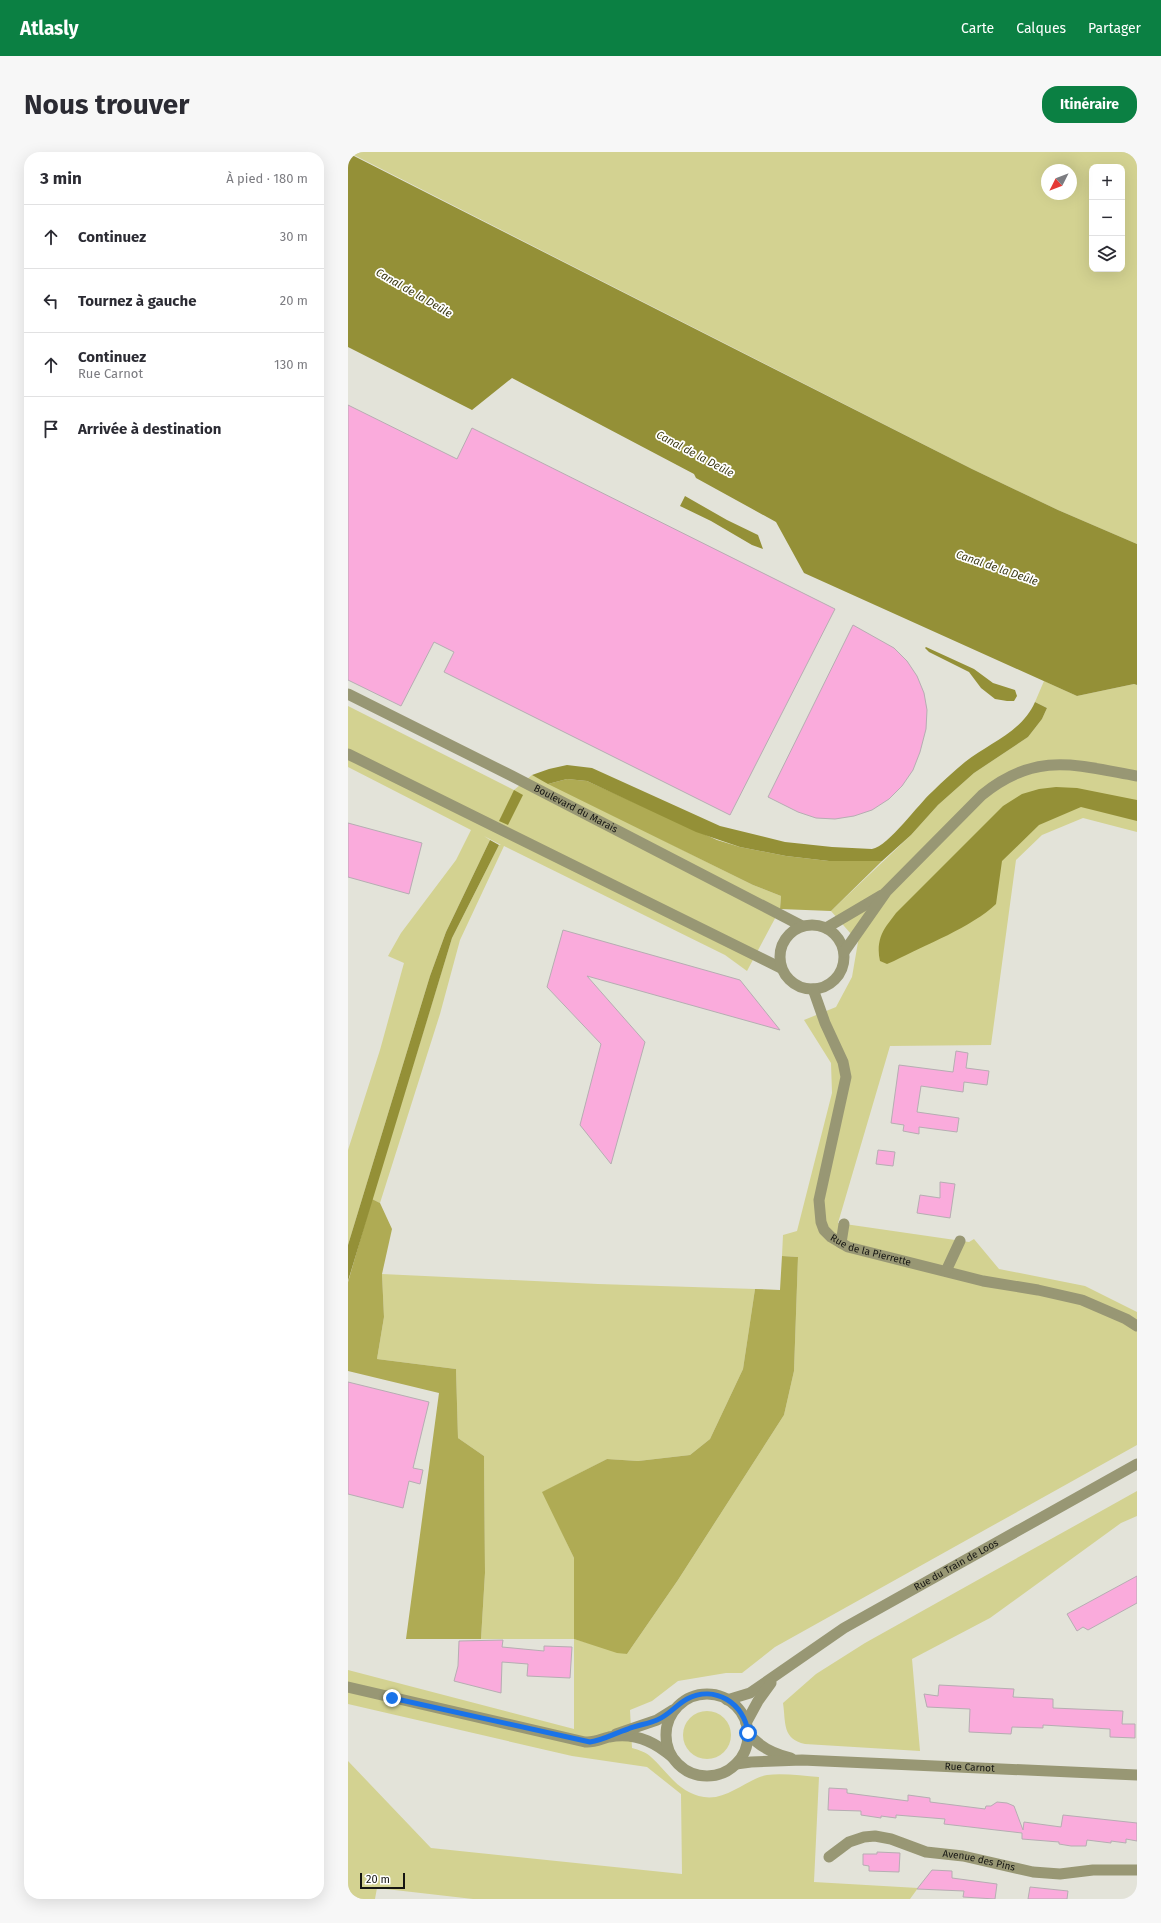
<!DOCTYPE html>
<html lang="fr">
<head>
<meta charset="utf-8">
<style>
  :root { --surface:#fff; --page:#f7f7f7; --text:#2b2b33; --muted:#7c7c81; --line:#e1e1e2; --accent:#0b8043 }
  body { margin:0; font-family:"Fira Sans",sans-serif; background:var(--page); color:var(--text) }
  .controls { position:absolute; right:12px; top:12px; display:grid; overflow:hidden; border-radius:8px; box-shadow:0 4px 16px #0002 }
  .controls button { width:36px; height:36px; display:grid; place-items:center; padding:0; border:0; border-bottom:1px solid var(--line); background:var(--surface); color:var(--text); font:20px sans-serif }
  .compass { position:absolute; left:693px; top:12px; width:36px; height:36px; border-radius:50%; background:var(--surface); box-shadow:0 4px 16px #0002; rotate:228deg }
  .scale { position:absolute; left:12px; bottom:10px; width:45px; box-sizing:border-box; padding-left:4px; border:2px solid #151512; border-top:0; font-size:11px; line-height:14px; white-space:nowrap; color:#151512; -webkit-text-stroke:3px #fffffe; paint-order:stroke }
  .stop { position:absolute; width:12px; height:12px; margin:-9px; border:3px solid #1a73e8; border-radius:50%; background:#fff }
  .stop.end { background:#1a73e8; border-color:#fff; box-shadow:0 1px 4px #0008 }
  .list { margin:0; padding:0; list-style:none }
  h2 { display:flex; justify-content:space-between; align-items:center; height:52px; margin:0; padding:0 16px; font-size:17px }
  h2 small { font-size:13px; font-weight:400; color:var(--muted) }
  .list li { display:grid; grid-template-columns:26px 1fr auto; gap:12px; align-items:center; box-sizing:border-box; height:64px; padding:0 16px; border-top:1px solid var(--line) }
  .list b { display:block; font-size:15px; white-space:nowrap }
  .list p { margin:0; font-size:13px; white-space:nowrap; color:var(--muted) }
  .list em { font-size:13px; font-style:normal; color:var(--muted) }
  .icon { flex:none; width:22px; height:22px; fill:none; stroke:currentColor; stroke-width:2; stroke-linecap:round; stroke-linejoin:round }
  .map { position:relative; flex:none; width:789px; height:1747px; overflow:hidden; border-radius:16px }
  header { display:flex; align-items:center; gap:24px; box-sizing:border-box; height:56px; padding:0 20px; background:var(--accent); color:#fff }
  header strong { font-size:19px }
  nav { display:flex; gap:22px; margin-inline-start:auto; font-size:14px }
  .intro { display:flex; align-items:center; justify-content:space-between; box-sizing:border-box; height:96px; padding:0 24px }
  h1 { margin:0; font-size:28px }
  .button { padding:10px 18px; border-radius:16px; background:var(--accent); color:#fff; font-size:14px; font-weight:700 }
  main { display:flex; gap:24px; padding:0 24px }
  aside { flex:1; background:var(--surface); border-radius:16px; box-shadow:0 4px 16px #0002 }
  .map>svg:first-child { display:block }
  .green { fill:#d3d291; fill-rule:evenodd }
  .forest { fill:#afab54 }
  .water { fill:#949037 }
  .building { fill:#faabdc; stroke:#b6adb2 }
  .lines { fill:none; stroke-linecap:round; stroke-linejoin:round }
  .minor { stroke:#989774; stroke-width:11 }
  .tertiary { stroke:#989774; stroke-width:11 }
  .route { stroke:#1a73e8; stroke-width:5 }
  .labels { text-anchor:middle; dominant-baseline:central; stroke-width:3.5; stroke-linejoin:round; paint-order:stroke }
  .street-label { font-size:10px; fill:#151512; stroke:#fffffe }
  .water-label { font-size:11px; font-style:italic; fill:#3a3812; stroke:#fffffe }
</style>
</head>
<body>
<header>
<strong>Atlasly</strong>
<nav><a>Carte</a><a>Calques</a><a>Partager</a></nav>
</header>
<div class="intro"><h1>Nous trouver</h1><a class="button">Itinéraire</a></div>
<main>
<aside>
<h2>3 min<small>À pied · 180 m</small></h2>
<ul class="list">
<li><svg class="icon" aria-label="ahead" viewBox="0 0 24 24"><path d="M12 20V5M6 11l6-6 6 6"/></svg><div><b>Continuez</b></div><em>30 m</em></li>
<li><svg class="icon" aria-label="left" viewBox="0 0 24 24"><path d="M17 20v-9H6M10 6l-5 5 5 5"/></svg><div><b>Tournez à gauche</b></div><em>20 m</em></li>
<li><svg class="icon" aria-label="ahead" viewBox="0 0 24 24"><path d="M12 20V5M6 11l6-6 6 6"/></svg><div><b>Continuez</b><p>Rue Carnot</p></div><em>130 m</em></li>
<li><svg class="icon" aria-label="arrive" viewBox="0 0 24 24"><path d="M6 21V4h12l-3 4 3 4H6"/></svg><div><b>Arrivée à destination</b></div></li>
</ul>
</aside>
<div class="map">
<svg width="789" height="1747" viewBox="0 0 789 1747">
  <rect width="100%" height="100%" fill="#e3e3d9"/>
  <g class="green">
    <path d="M 0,0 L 789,0 L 789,392 L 710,358 L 624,317 ZM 744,15 L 774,15 L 774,117 L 744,117 ZM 699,18 L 723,18 L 723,42 L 699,42 Z"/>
    <path d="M 696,529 L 729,544 L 786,532 L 789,533 L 789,680 L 735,666 L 694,683 L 668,708 L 643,893 L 542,894 L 490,1071 L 621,1090 L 626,1087 L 651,1117 L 737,1134 L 789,1160 L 789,1293 L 427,1495 L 394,1521 L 378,1521 L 330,1529 L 304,1549 L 282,1558 L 284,1596 C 291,1598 298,1600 303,1605 C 320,1620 330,1641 356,1645 C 379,1649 400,1626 419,1623 C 436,1621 455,1624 471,1625 L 466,1730 L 570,1736 L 562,1747 L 125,1747 L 29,1736 L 27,1747 L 0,1747 L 0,1609 L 83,1696 L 334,1722 L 333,1642 L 299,1615 L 224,1604 L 0,1552 L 0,1518 L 226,1577 L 226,1487 L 133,1487 L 137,1421 L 136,1304 L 110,1286 L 108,1217 L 29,1207 L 36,1165 L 34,1122 L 250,1132 L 407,1137 L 395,1217 L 362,1287 L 342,1303 L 290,1309 L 259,1307 L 195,1340 L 226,1406 L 226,1487 L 279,1502 L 330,1428 L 436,1263 L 446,1219 L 450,1105 L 434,1104 L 435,1083 L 449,1079 L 484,941 L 483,911 L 456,868 L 488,855 L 504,825 L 510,790 L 483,759 L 563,683 L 590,653 L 626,621 L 680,585 L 694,567 L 699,556 L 687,550 Z"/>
    <path d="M 0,554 L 166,638 L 184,623 L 405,733 L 433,744 L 432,757 L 399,819 L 377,803 L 156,694 L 112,788 L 92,862 L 32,1051 L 24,1047 L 104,786 L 151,693 L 153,693 L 136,684 L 142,688 L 98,780 L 82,824 L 0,1093 L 0,998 L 32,898 L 56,811 L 40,804 L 53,781 L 108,708 L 123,678 L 0,615 Z"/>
    <path d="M 789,1339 L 789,1364 L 773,1371 L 642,1466 L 564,1507 L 572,1599 L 457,1592 C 434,1587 438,1571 435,1551 L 468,1522 L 517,1491 Z"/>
    <circle cx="359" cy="1583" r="24"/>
  </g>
  <g class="forest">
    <path d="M 219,627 L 239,629 L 369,688 L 392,695 L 438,704 L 481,709 L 534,709 L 483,759 L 432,757 L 433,744 L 405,733 L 200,632 Z"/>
    <path d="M 24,1047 L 32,1051 L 44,1077 L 34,1122 L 36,1165 L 29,1207 L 108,1217 L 110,1286 L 136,1304 L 137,1421 L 133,1487 L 58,1487 L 91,1241 L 0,1219 L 0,1130 Z"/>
    <path d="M 434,1104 L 450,1105 L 446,1219 L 436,1263 L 330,1428 L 279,1502 L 269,1501 L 226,1487 L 226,1406 L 194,1340 L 259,1307 L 290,1309 L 342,1303 L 362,1287 L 395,1217 L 407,1137 L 432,1138 Z"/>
  </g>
  <g class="water">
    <path d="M 0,1 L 624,317 L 710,358 L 789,392 L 789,533 L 786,532 L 729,544 L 456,421 L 428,370 L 348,326 L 346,322 L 164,226 L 124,258 L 0,195 Z"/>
    <path d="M 337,344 L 379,368 L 410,383 L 415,397 L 404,393 L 363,369 L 332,354 Z"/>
    <path d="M 578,495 L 626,517 L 645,531 L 667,538 L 669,544 L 666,549 L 659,549 L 647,547 L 633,536 L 621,520 L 581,500 L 577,496 Z"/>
    <path d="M 687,550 L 699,556 L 694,567 L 680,585 L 626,621 L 590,653 L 563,683 L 534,709 L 481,709 L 438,704 L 392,695 L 348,680 L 239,629 L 219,627 L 200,632 L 184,623 L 201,617 L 219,613 L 244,616 L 372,674 L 437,690 L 484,695 L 524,697 C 541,694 570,652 585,639 C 595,629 606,619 617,610 C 641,591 674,580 687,550 Z"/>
    <path d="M 708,635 L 729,636 L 789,648 L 789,669 L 733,655 L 691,673 L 654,709 L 648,752 C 624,775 577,793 546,809 L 539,812 L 532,809 C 529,796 531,784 539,773 L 548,761 L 655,654 L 674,642 L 691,637 Z"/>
    <path d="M 166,638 L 175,643 L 160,673 L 151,669 Z"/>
    <path d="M 142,688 L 151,693 L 104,786 L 0,1129 L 0,1093 L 82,824 L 98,780 Z"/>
  </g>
  <g class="building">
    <path d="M 0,253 L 109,307 L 124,276 L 487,457 L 382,663 L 96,520 L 106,500 L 86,490 L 53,554 L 0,528 Z"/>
    <path d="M 505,473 L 546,496 L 559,509 L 569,524 L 576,541 L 579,558 L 578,577 L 572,600 L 565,618 L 554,634 L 541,647 L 524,658 L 506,664 L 487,667 L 468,666 L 450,660 L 420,645 Z"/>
    <path d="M 0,671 L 74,691 L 61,742 L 0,725 Z"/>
    <path d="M 215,778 L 392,828 L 432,878 L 239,824 L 297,890 L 263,1012 L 232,973 L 253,892 L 199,835 Z"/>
    <path d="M 608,899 L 620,901 L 618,916 L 641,919 L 639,933 L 616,930 L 615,940 L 573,934 L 569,960 L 611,966 L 609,980 L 571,975 L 571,982 L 555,979 L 556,973 L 543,971 L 551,913 L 605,920 Z"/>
    <path d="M 530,998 L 547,1000 L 545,1014 L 528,1012 Z"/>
    <path d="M 592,1030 L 607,1032 L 602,1066 L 569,1061 L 572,1043 L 592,1046 Z"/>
    <path d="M 0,1230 L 81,1250 L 65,1316 L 75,1318 L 72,1332 L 61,1329 L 55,1356 L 0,1342 Z"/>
    <path d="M 789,1424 L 789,1451 L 740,1478 L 735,1475 L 729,1479 L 719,1462 Z"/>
    <path d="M 155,1488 L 154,1495 L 196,1499 L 196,1494 L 224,1495 L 222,1526 L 179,1524 L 180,1512 L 154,1510 L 153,1541 L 106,1529 L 110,1514 L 111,1489 Z"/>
    <path d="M 591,1533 L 666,1537 L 665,1545 L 705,1547 L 705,1556 L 775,1559 L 774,1572 L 787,1572 L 787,1586 L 762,1585 L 762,1577 L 695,1573 L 695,1576 L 664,1575 L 663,1582 L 621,1580 L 622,1557 L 579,1555 L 576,1542 L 590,1544 Z"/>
    <path d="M 481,1636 L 499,1637 L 499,1641 L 560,1649 L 560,1643 L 582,1646 L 582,1650 L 637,1657 L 638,1654 L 643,1654 L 649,1650 L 659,1651 L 666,1654 L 675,1678 L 676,1670 L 713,1675 L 715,1663 L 789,1671 L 789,1689 L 778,1687 L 778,1691 L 763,1689 L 763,1691 L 739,1688 L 738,1694 L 723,1694 L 711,1692 L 711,1690 L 674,1687 L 674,1681 L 596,1672 L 597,1667 L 548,1663 L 548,1666 L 533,1664 L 533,1666 L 513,1663 L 513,1659 L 480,1658 Z"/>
    <path d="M 529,1700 L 552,1701 L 551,1720 L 521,1719 L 521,1714 L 515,1713 L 515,1702 L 529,1702 Z"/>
    <path d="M 584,1718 L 604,1719 L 604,1726 L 649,1732 L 647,1747 L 615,1745 L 616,1739 L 569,1737 Z"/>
    <path d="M 682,1735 L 720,1739 L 719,1747 L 680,1747 Z"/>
  </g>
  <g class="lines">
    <g class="minor">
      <path id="s1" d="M 0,542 L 164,624 L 454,774"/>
      <path d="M 0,602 L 433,816"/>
      <circle cx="464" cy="805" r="32"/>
      <path d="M 478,776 L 534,743"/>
      <path d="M 496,800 L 538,740 L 634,643 C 688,599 727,613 789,624"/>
      <path id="s2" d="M 465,837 L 477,871 L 495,910 L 498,925 L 471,1048 L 473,1070 L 476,1078 L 483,1085 L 500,1095 L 635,1129 L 690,1138 L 734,1148 L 778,1167 L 789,1174"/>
      <path d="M 493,1091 L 496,1072"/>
      <path d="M 598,1119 L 612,1089"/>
      <path id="s3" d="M 481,1705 L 501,1690 L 516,1685 L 527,1684 L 543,1687 L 578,1700 L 615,1704 L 685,1720 L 712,1722 L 745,1718 L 789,1718"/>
    </g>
    <g class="tertiary">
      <path d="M 0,1535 L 237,1590 C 246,1591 253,1587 261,1585 C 285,1580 306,1589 324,1605"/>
      <circle cx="359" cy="1583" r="41"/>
      <path id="s4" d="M 379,1548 L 402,1541 L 496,1476 L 789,1312"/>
      <path d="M 398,1571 L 410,1549 L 423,1531"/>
      <path d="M 400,1581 C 411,1595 426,1602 443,1606"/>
      <path d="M 268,1582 L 309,1568 L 325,1558"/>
      <path id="s5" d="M 388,1612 L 403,1610 L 454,1608 L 789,1623"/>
    </g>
  </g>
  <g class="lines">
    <path class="route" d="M 44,1546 L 242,1590 C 256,1588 267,1581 280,1577 C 289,1573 300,1572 309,1568 C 321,1563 328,1553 339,1547 C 367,1532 397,1552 400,1581"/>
  </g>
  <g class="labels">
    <g class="street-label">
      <text stroke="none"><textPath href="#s1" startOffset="255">Boulevard du Marais</textPath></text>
      <text stroke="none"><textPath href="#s2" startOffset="303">Rue de la Pierrette</textPath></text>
      <text stroke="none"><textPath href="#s4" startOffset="267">Rue du Train de Loos</textPath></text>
      <text stroke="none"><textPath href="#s5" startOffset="234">Rue Carnot</textPath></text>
      <text stroke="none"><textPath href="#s3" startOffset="159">Avenue des Pins</textPath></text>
    </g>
    <g class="water-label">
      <text transform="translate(66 141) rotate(30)">Canal de la Deûle</text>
      <text transform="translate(347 302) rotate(28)">Canal de la Deûle</text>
      <text transform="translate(649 416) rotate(19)">Canal de la Deûle</text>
    </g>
  </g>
</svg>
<div class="controls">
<button>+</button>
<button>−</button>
<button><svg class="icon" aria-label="layers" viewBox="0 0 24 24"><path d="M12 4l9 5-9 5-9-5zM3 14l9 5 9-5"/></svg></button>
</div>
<svg class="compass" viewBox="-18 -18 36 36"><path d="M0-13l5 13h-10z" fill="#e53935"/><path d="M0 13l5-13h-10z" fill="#7c7c81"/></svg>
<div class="scale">20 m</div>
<div class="stop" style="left:400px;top:1581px"></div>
<div class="stop end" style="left:44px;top:1546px"></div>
</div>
</main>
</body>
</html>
